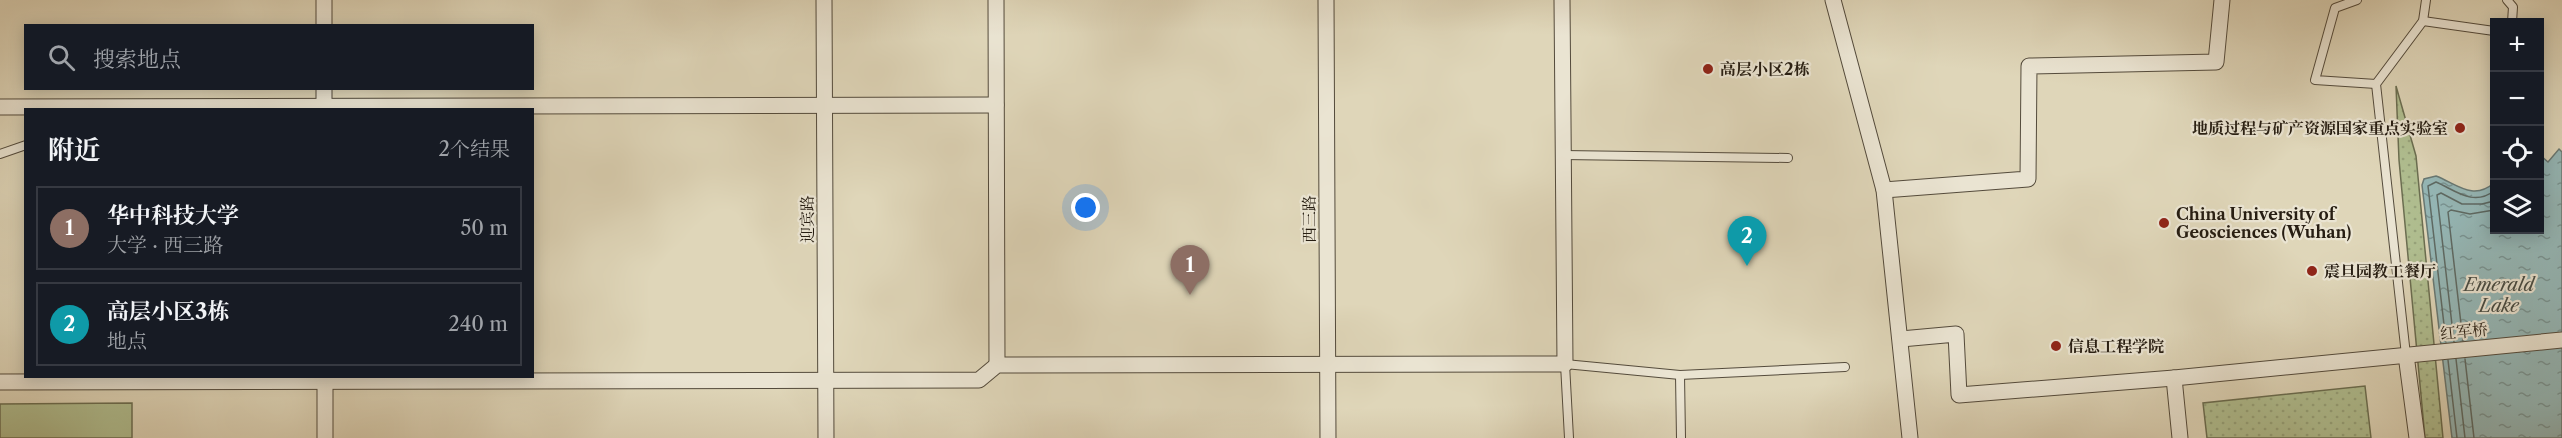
<!DOCTYPE html>
<html lang="zh">
<head>
<meta charset="utf-8">
<style>
  :root { --surface:#171b24; --page:#20242c; --text:#f1f3f6; --muted:#9ea1a6; --line:#363941; --accent:#c59692 }
  body { margin:0; font-family:"Libre Caslon Text","Noto Serif SC",serif; background:var(--page); color:var(--text) }
  .controls { position:absolute; right:18px; top:18px; display:grid; overflow:hidden; border-radius:0px; box-shadow:0 3px 15px #0003 }
  .controls button { width:54px; height:54px; display:grid; place-items:center; padding:0; border:0; border-bottom:2px solid var(--line); background:var(--surface); color:var(--text); font:30px sans-serif }
  .you { position:absolute; left:1086px; top:208px; width:21px; height:21px; margin:-15px; border:4px solid #fff; border-radius:50%; background:#1a73e8; box-shadow:0 0 0 9px #1a73e833 }
  .badge { display:grid; place-items:center; width:39px; height:39px; border-radius:50%; background:var(--accent); color:#fff; font-size:20px; font-weight:700 }
  .pin { position:absolute; translate:-50% -50px; filter:drop-shadow(0 2px 3px #0008) }
  .pin::after { content:''; position:absolute; top:32px; width:21px; height:18px; background:inherit; clip-path:polygon(0 0,100% 0,50% 100%) }
  .list { margin:0; padding:0; list-style:none }
  h2 { display:flex; justify-content:space-between; align-items:center; height:78px; margin:0; padding:0 24px; font-size:26px }
  h2 small { font-size:20px; font-weight:400; color:var(--muted) }
  .list li { display:grid; grid-template-columns:39px 1fr auto; gap:18px; align-items:center; box-sizing:border-box; height:84px; margin:0 12px 12px; padding:0 12px; border:2px solid var(--line); border-radius:0px }
  .list b { display:block; font-size:22px; white-space:nowrap }
  .list p { margin:0; font-size:20px; white-space:nowrap; color:var(--muted) }
  .list em { font-size:20px; font-style:normal; color:var(--muted) }
  .icon { flex:none; width:33px; height:33px; fill:none; stroke:currentColor; stroke-width:2; stroke-linecap:round; stroke-linejoin:round }
  .map { position:relative; flex:none; width:2562px; height:438px; overflow:hidden }
  .search { position:absolute; background:var(--surface); box-shadow:0 3px 15px #0003; left:24px; top:24px; width:510px; height:66px; display:flex; align-items:center; gap:15px; box-sizing:border-box; padding:0 21px; border-radius:0px; color:var(--muted); font-size:22px }
  .panel { position:absolute; background:var(--surface); box-shadow:0 3px 15px #0003; left:24px; top:108px; width:510px; height:270px; border-radius:0px }
  .map>svg:first-child { display:block }
  .green { fill:#b0be90; stroke:#6b6e51; stroke-width:1.5 }
  .park { fill:url(#park-dots); stroke:#6b6e51; stroke-width:1.5 }
  .water { fill:url(#water-ripples); stroke:#697974; stroke-width:1.5 }
  .lines { fill:none; stroke-linecap:round; stroke-linejoin:round }
  .shore { stroke:#5e6a64; stroke-width:1.5 }
  .service-casing { stroke:#544b3c; stroke-width:10 }
  .minor-casing { stroke:#544b3c; stroke-width:17 }
  .service { stroke:#eae4d2; stroke-width:8 }
  .minor { stroke:#eae4d2; stroke-width:15 }
  .poi-dot { fill:#8f2418; stroke:#eae4d2; stroke-width:2 }
  .labels { text-anchor:middle; dominant-baseline:central; stroke-width:4.5; stroke-linejoin:round; paint-order:stroke }
  .poi-label { font-size:16px; font-weight:bold; fill:#261d12; stroke:#eae4d2; text-anchor:start }
  .street-label { font-size:16px; fill:#261d12; stroke:#eae4d2 }
  .water-label { font-size:18px; font-style:italic; fill:#474b43; stroke:#eae4d2 }
</style>
</head>
<body>
<div class="map">
<svg width="2562" height="438" viewBox="0 0 2562 438">
  <defs>
    <pattern id="park-dots" width="8" height="8" patternUnits="userSpaceOnUse" patternTransform="scale(1.5)"><rect width="8" height="8" fill="#b0be90"/><path d="M2 2h.1M6 6h.1" fill="none" stroke="#97a37b" stroke-width="1.8" stroke-linecap="round"/></pattern>
    <pattern id="water-ripples" width="26" height="14" patternUnits="userSpaceOnUse" patternTransform="scale(1.5)"><rect width="26" height="14" fill="#95b7b6"/><path d="M2 4q2-2 4 0t4 0M15 11q2-2 4 0t4 0" fill="none" stroke="#799493"/></pattern>
  </defs>
  <rect width="100%" height="100%" fill="#dfd6b9"/>
  <filter id="stains"><feTurbulence type="fractalNoise" baseFrequency=".00333" numOctaves="4"/><feColorMatrix values="0 0 0 0 .2 0 0 0 0 .09 0 0 0 0 .02 0 0 0 .5 -.17"/></filter>
  <radialGradient id="worn" r=".72"><stop offset=".6" stop-color="#630" stop-opacity="0"/><stop offset="1" stop-color="#630" stop-opacity=".3"/></radialGradient>
  <path class="green" d="M 132,403 L 132,438 L 0,438 L 0,404 Z"/>
  <g class="park">
    <path d="M 2396,86 L 2416,156 L 2443,438 L 2425,438 L 2399,160 Z"/>
    <path d="M 2365,386 L 2371,438 L 2207,438 L 2203,403 Z"/>
  </g>
  <path class="water" d="M 2559,149 L 2562,152 L 2562,438 L 2452,438 L 2422,185 L 2424,179 L 2436,176 C 2457,184 2473,201 2494,183 L 2494,230 L 2540,230 L 2540,155 L 2548,162 Z"/>
  <g class="lines">
    <g class="shore">
      <path d="M 2463,341 L 2448,212 L 2451,210 L 2470,214 L 2494,210"/>
      <path d="M 2446,342 L 2428,186 L 2436,182 C 2455,190 2473,207 2494,191"/>
      <path d="M 2454,342 L 2437,195 L 2441,193 L 2462,204 L 2482,204 L 2494,201"/>
      <path d="M 2456,359 L 2465,438"/>
      <path d="M 2465,359 L 2474,438"/>
      <path d="M 2448,360 L 2457,438"/>
    </g>
    <g class="service-casing">
      <g id="service">
        <path d="M 2357,0 L 2335,8 L 2315,80 L 2376,84"/>
        <path d="M 2507,0 L 2513,7 L 2512,22"/>
        <path d="M 2423,21 L 2494,31"/>
        <path d="M 0,154 L 26,145"/>
        <path d="M 1563,155 L 1788,158"/>
        <path d="M 2406,355 L 2376,84 L 2423,21 L 2426,0"/>
        <path d="M 1680,375 L 1681,438"/>
        <path d="M 1569,438 L 1565,364 L 1680,375 L 1845,367"/>
      </g>
    </g>
    <g class="minor-casing">
      <g id="minor">
        <path d="M 324,0 L 324,26"/>
        <path d="M 824,0 L 826,438"/>
        <path d="M 996,0 L 997,365"/>
        <path d="M 1326,0 L 1328,438"/>
        <path d="M 1833,0 L 1884,190 L 1910,438"/>
        <path d="M 324,88 L 324,110"/>
        <path d="M 0,107 L 996,105"/>
        <path d="M 1884,190 L 2028,179 L 2029,66 L 2216,62 L 2222,0"/>
        <path d="M 1901,339 L 1956,334 L 1959,395 L 2174,378 L 2562,340"/>
        <path d="M 2406,355 L 2417,438"/>
        <path d="M 325,376 L 325,438"/>
        <path d="M 2174,378 L 2180,438"/>
        <path d="M 0,382 L 979,380 L 997,365 L 1565,364 L 1562,0"/>
      </g>
    </g>
    <use href="#service" class="service"/>
    <use href="#minor" class="minor"/>
  </g>
  <g class="poi-dot">
    <circle cx="1708" cy="69" r="6"/>
    <circle cx="2460" cy="128" r="6"/>
    <circle cx="2164" cy="223" r="6"/>
    <circle cx="2312" cy="271" r="6"/>
    <circle cx="2056" cy="346" r="6"/>
  </g>
  <g class="labels">
    <g class="poi-label">
      <text x="1720" y="69">高层小区2栋</text>
      <text x="2448" y="128" text-anchor="end">地质过程与矿产资源国家重点实验室</text>
      <text x="2176" y="214">China University of<tspan x="2176" dy="18">Geosciences (Wuhan)</tspan></text>
      <text x="2324" y="271">震旦园教工餐厅</text>
      <text x="2068" y="346">信息工程学院</text>
    </g>
    <g class="street-label">
      <text transform="translate(807 219) rotate(-90)">迎宾路</text>
      <text transform="translate(1309 219) rotate(-90)">西三路</text>
      <text transform="translate(2464 331) rotate(-6)">红军桥</text>
    </g>
    <g class="water-label">
      <text x="2499" y="285">Emerald<tspan x="2499" dy="21">Lake</tspan></text>
    </g>
  </g>
  <rect width="100%" height="100%" filter="url(#stains)"/>
  <rect width="100%" height="100%" fill="url(#worn)"/>
</svg>
<div class="controls">
<button>+</button>
<button>−</button>
<button><svg class="icon" aria-label="locate" viewBox="0 0 24 24"><circle cx="12" cy="12" r="6"/><path d="M12 2v4M12 18v4M2 12h4M18 12h4"/></svg></button>
<button><svg class="icon" aria-label="layers" viewBox="0 0 24 24"><path d="M12 4l9 5-9 5-9-5zM3 14l9 5 9-5"/></svg></button>
</div>
<div class="you"></div>
<div class="pin badge" style="left:1190px;top:295px;background:#8d6e63">1</div>
<div class="pin badge" style="left:1747px;top:266px;background:#0f9aa8">2</div>
<div class="search"><svg class="icon" aria-label="search" viewBox="0 0 24 24"><circle cx="10" cy="10" r="6"/><path d="M15 15l6 6"/></svg>搜索地点</div>
<section class="panel">
<h2>附近<small>2个结果</small></h2>
<ul class="list">
<li><span class="badge" style="background:#8d6e63">1</span><div><b>华中科技大学</b><p>大学 · 西三路</p></div><em>50 m</em></li>
<li><span class="badge" style="background:#0f9aa8">2</span><div><b>高层小区3栋</b><p>地点</p></div><em>240 m</em></li>
</ul>
</section>
</div>
</body>
</html>
